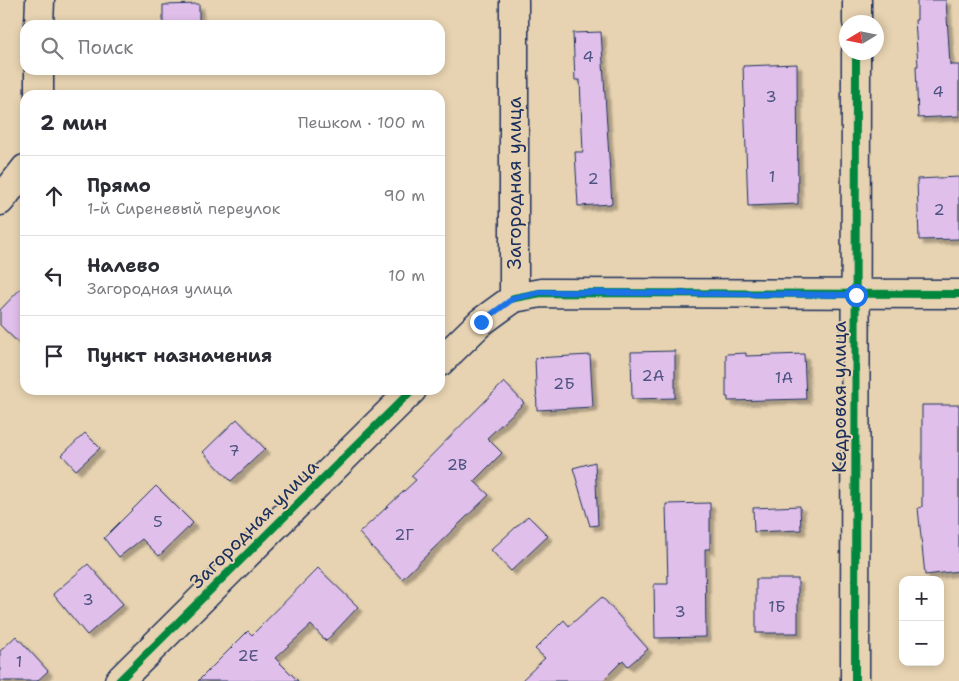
<!DOCTYPE html>
<html lang="ru">
<head>
<meta charset="utf-8">
<style>
  :root { --surface:#fff; --page:#f2f2f3; --text:#2b2b33; --muted:#7c7c81; --line:#e1e1e2 }
  body { margin:0; font-family:"Shantell Sans",sans-serif; background:var(--page); color:var(--text) }
  .controls { position:absolute; right:15px; bottom:15px; display:grid; overflow:hidden; border-radius:10px; box-shadow:0 2px 8px #0003 }
  .controls button { width:45px; height:45px; display:grid; place-items:center; padding:0; border:0; border-bottom:1px solid var(--line); background:var(--surface); color:var(--text); font:25px sans-serif }
  .compass { position:absolute; left:839px; top:15px; width:45px; height:45px; border-radius:50%; background:var(--surface); box-shadow:0 2px 8px #0003; rotate:260deg }
  .stop { position:absolute; width:15px; height:15px; margin:-11px; border:4px solid #1a73e8; border-radius:50%; background:#fff }
  .stop.end { background:#1a73e8; border-color:#fff; box-shadow:0 1px 5px #0008 }
  .list { margin:0; padding:0; list-style:none }
  h2 { display:flex; justify-content:space-between; align-items:center; height:65px; margin:0; padding:0 20px; font-size:21px }
  h2 small { font-size:16px; font-weight:400; color:var(--muted) }
  .list li { display:grid; grid-template-columns:32px 1fr auto; gap:15px; align-items:center; box-sizing:border-box; height:80px; padding:0 20px; border-top:1px solid var(--line) }
  .list b { display:block; font-size:19px; white-space:nowrap }
  .list p { margin:0; font-size:16px; white-space:nowrap; color:var(--muted) }
  .list em { font-size:16px; font-style:normal; color:var(--muted) }
  .icon { flex:none; width:28px; height:28px; fill:none; stroke:currentColor; stroke-width:2; stroke-linecap:round; stroke-linejoin:round }
  .map { position:relative; flex:none; width:959px; height:681px; overflow:hidden }
  .search { position:absolute; background:var(--surface); box-shadow:0 2px 8px #0003; left:20px; top:20px; width:425px; height:55px; display:flex; align-items:center; gap:12px; box-sizing:border-box; padding:0 18px; border-radius:15px; color:var(--muted); font-size:19px }
  .panel { position:absolute; background:var(--surface); box-shadow:0 2px 8px #0003; left:20px; top:90px; width:425px; height:305px; border-radius:15px }
  .map>svg:first-child { display:block }
  .building { fill:#e1bfeb; stroke:#1b2f5e; filter:url(#shadow) }
  .lines { fill:none; stroke-linecap:round; stroke-linejoin:round }
  .street-casing { stroke:#1b2f5e; stroke-width:31 }
  .street { stroke:#e7d3b1; stroke-width:28 }
  .cycleway-casing { stroke:#e7d3b1; stroke-width:11 }
  .cycleway { stroke:#00873e; stroke-width:8 }
  .route { stroke:#1a73e8; stroke-width:6 }
  .labels { text-anchor:middle; dominant-baseline:central; stroke-width:4; stroke-linejoin:round; paint-order:stroke }
  .number-label { font-size:16px; fill:#4c5381 }
  .street-label { font-size:19px; fill:#1b2f5e; stroke:#e7d3b1 }
</style>
</head>
<body>
<div class="map">
<svg width="959" height="681" viewBox="0 0 959 681">
  <defs>
    <filter id="shadow"><feDropShadow dx="4.5" dy="4.5" stdDeviation="1" flood-color="#0004"/></filter>
  </defs>
  <rect width="100%" height="100%" fill="#e7d3b1"/>
  <filter id="ink" filterUnits="userSpaceOnUse"><feTurbulence type="fractalNoise" baseFrequency=".02" numOctaves="2"/><feDisplacementMap in="SourceGraphic" scale="10" xChannelSelector="R" yChannelSelector="G"/><feConvolveMatrix kernelMatrix="1 2 1 2 8 2 1 2 1" color-interpolation-filters="sRGB"/></filter>
  <g filter="url(#ink)">
    <g class="building">
      <path d="M 917,0 L 946,0 L 950,65 L 959,65 L 959,116 L 918,118 L 916,66 L 918,66 L 915,20 L 917,20 Z"/>
      <path d="M 199,4 L 199,25 L 163,25 L 163,5 Z"/>
      <path d="M 601,32 L 612,204 L 578,206 L 575,152 L 583,152 L 580,80 L 575,80 L 573,33 Z"/>
      <path d="M 797,64 L 798,204 L 748,206 L 743,66 Z"/>
      <path d="M 959,177 L 959,239 L 919,240 L 917,179 Z"/>
      <path d="M 25,284 L 25,349 L 0,325 L 0,310 Z"/>
      <path d="M 675,351 L 675,398 L 632,399 L 631,352 Z"/>
      <path d="M 746,353 L 746,356 L 804,354 L 806,399 L 728,401 L 728,397 L 726,397 L 726,354 Z"/>
      <path d="M 590,355 L 593,407 L 537,410 L 535,358 Z"/>
      <path d="M 504,382 L 524,403 L 487,438 L 502,453 L 474,481 L 489,495 L 402,579 L 359,533 L 416,480 L 411,476 Z"/>
      <path d="M 922,405 L 959,405 L 959,571 L 925,575 L 918,508 L 922,507 Z"/>
      <path d="M 237,419 L 265,449 L 231,481 L 203,452 Z"/>
      <path d="M 85,433 L 100,448 L 76,470 L 62,455 Z"/>
      <path d="M 595,462 L 598,525 L 590,526 L 573,468 Z"/>
      <path d="M 156,486 L 193,523 L 159,556 L 142,539 L 119,557 L 104,538 Z"/>
      <path d="M 710,503 L 710,549 L 705,549 L 706,637 L 655,638 L 654,584 L 668,584 L 666,504 Z"/>
      <path d="M 800,506 L 801,530 L 754,532 L 753,508 Z"/>
      <path d="M 528,516 L 548,536 L 511,571 L 491,550 Z"/>
      <path d="M 88,564 L 123,604 L 87,635 L 53,594 Z"/>
      <path d="M 318,568 L 358,607 L 326,641 L 311,625 L 275,658 L 298,681 L 198,681 L 248,631 L 252,635 Z"/>
      <rect x="756" y="579" width="42" height="54"/>
      <path d="M 602,597 L 648,649 L 628,666 L 623,660 L 602,681 L 521,681 L 545,658 L 535,649 L 564,620 L 569,626 Z"/>
      <path d="M 16,636 L 48,671 L 37,681 L 0,681 L 0,651 Z"/>
    </g>
    <g class="lines">
      <g class="street-casing">
        <g id="street">
          <path d="M 857,22 L 857,0"/>
          <path d="M 39,25 L 40,0"/>
          <path d="M 39,95 L 39,70"/>
          <path d="M 0,201 L 25,169"/>
          <path d="M 514,298 L 541,293 L 959,294"/>
          <path d="M 440,362 L 481,322 L 514,298 L 514,0"/>
          <path d="M 119,681 L 412,390"/>
          <path d="M 855,681 L 856,52"/>
        </g>
      </g>
      <use href="#street" class="street"/>
      <g class="cycleway-casing">
        <g id="cycleway">
          <path d="M 514,298 L 541,293 L 959,294"/>
          <path d="M 119,681 L 412,390"/>
          <path d="M 855,681 L 856,52"/>
        </g>
      </g>
      <use href="#cycleway" class="cycleway"/>
    </g>
  </g>
  <g class="lines" filter="url(#ink)">
    <path class="route" d="M 481,322 L 514,298 L 540,292 L 856,295"/>
  </g>
  <g class="labels">
    <g class="number-label">
      <text x="588" y="56">4</text>
      <text x="938" y="91">4</text>
      <text x="771" y="96">3</text>
      <text x="772" y="176">1</text>
      <text x="593" y="178">2</text>
      <text x="939" y="209">2</text>
      <text x="653" y="375">2А</text>
      <text x="784" y="377">1А</text>
      <text x="564" y="383">2Б</text>
      <text x="234" y="450">7</text>
      <text x="457" y="464">2В</text>
      <text x="158" y="521">5</text>
      <text x="404" y="534">2Г</text>
      <text x="88" y="599">3</text>
      <text x="777" y="606">1Б</text>
      <text x="680" y="611">3</text>
      <text x="248" y="655">2Е</text>
      <text x="19" y="661">1</text>
    </g>
    <g class="street-label">
      <text transform="translate(514 183) rotate(-90)">Загородная улица</text>
      <text transform="translate(839 397) rotate(-90)">Кедровая улица</text>
      <text transform="translate(254 524) rotate(-45)">Загородная улица</text>
    </g>
  </g>
</svg>
<div class="controls">
<button>+</button>
<button>−</button>
</div>
<svg class="compass" viewBox="-18 -18 36 36"><path d="M0-13l5 13h-10z" fill="#e53935"/><path d="M0 13l5-13h-10z" fill="#7c7c81"/></svg>
<div class="stop" style="left:856px;top:295px"></div>
<div class="stop end" style="left:481px;top:322px"></div>
<div class="search"><svg class="icon" aria-label="search" viewBox="0 0 24 24"><circle cx="10" cy="10" r="6"/><path d="M15 15l6 6"/></svg>Поиск</div>
<section class="panel">
<h2>2 мин<small>Пешком · 100 m</small></h2>
<ul class="list">
<li><svg class="icon" aria-label="ahead" viewBox="0 0 24 24"><path d="M12 20V5M6 11l6-6 6 6"/></svg><div><b>Прямо</b><p>1-й Сиреневый переулок</p></div><em>90 m</em></li>
<li><svg class="icon" aria-label="left" viewBox="0 0 24 24"><path d="M17 20v-9H6M10 6l-5 5 5 5"/></svg><div><b>Налево</b><p>Загородная улица</p></div><em>10 m</em></li>
<li><svg class="icon" aria-label="arrive" viewBox="0 0 24 24"><path d="M6 21V4h12l-3 4 3 4H6"/></svg><div><b>Пункт назначения</b></div></li>
</ul>
</section>
</div>
</body>
</html>
